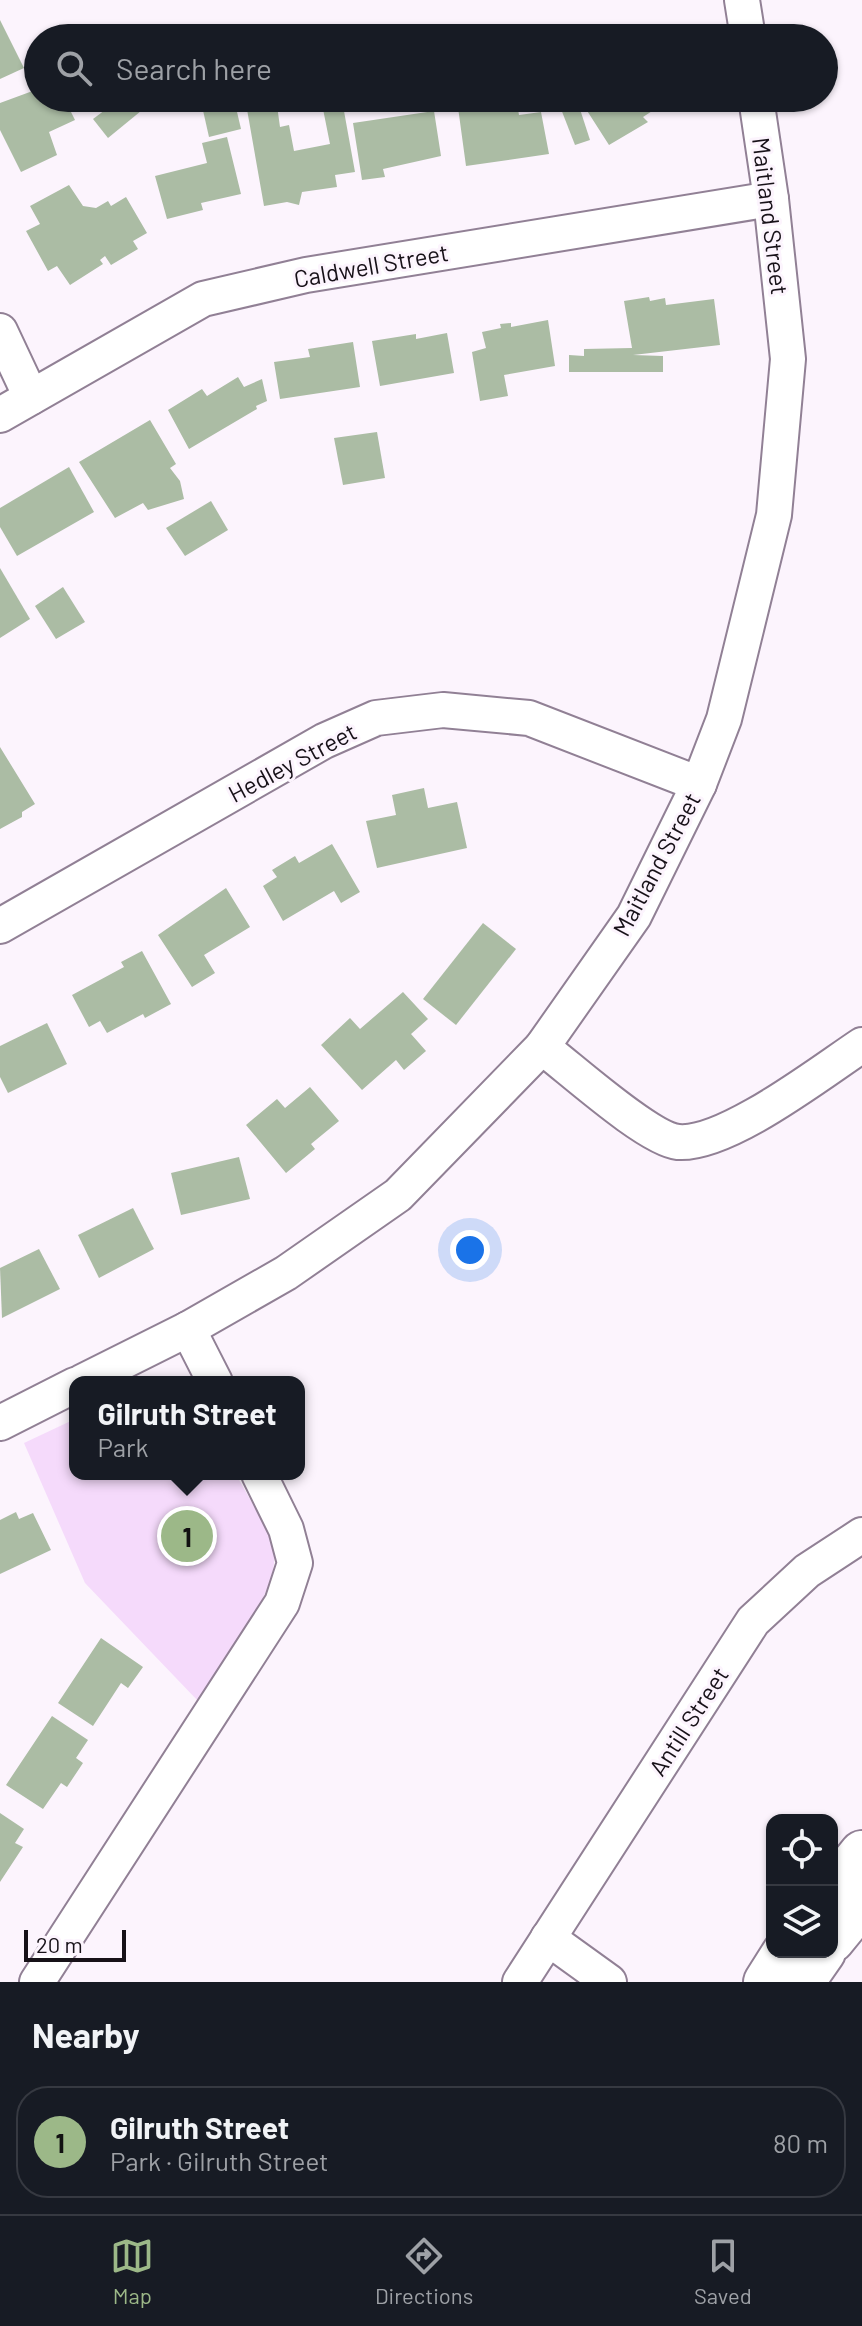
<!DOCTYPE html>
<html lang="en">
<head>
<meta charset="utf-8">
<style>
  :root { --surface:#171b24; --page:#20242c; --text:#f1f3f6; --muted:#9ea1a6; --line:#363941; --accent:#9cb888 }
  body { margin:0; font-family:Barlow,sans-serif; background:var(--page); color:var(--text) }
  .controls { position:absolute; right:24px; bottom:24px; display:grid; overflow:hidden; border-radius:16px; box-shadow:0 2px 6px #0004 }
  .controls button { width:72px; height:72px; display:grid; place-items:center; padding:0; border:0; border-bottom:2px solid var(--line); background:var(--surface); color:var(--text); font:40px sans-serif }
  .scale { position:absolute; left:24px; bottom:20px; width:102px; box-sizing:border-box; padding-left:8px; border:4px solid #171118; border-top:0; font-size:22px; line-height:28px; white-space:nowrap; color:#171118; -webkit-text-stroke:6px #fcf4fd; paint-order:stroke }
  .you { position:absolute; left:470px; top:1250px; width:28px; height:28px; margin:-20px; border:6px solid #fff; border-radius:50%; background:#1a73e8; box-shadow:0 0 0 12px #1a73e833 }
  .badge { display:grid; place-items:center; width:52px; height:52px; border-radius:50%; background:var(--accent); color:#111; font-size:26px; font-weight:700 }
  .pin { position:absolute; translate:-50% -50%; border:4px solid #fff; box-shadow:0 2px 8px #0006 }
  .popup { position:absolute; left:69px; top:1376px; width:236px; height:104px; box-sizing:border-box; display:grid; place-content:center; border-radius:16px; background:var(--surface); filter:drop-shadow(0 2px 6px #0005); font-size:26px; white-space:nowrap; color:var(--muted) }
  .popup b { font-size:30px; color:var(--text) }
  .popup::after { content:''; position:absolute; left:50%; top:100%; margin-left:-16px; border:16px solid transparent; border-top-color:var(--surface) }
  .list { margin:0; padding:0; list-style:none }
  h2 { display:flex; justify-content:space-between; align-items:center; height:104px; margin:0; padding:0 32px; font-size:34px }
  h2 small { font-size:26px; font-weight:400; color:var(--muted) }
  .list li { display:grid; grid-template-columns:52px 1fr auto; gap:24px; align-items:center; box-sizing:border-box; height:112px; margin:0 16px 16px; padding:0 16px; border:2px solid var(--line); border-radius:32px }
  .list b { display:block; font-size:30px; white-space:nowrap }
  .list p { margin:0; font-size:26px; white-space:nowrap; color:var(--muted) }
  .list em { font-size:26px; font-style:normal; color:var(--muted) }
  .icon { flex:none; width:44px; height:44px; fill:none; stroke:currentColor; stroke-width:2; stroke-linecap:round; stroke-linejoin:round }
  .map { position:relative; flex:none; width:862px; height:1982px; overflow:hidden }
  .search { position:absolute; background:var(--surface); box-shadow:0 2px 6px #0004; left:24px; right:24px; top:24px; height:88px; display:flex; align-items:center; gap:20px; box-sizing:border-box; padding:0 28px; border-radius:44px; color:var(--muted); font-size:30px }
  .sheet { height:232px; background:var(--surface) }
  nav { display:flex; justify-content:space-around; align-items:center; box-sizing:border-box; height:112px; border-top:2px solid var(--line); background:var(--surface); font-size:22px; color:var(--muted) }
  nav a { display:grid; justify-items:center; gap:4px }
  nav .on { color:var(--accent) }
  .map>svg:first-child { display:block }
  .green { fill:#f5dafb }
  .building { fill:#abbca4 }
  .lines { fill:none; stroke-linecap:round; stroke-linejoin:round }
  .minor-casing { stroke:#918095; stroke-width:38 }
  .secondary-casing { stroke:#918095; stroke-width:48 }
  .minor { stroke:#fff; stroke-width:34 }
  .secondary { stroke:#fff; stroke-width:44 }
  .labels { text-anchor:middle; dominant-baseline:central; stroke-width:6; stroke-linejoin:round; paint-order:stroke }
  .street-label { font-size:24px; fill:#171118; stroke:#fcf4fd }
</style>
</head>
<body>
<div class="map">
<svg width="862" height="1982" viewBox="0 0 862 1982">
  <rect width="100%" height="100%" fill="#fcf4fd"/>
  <path class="green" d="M 75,1419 L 75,1474 L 236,1474 C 245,1492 272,1533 274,1551 C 280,1592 221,1665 198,1701 L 85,1583 L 24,1443 Z"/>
  <g class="building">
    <path d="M 0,20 L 24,68 L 0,79 Z"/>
    <path d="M 38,89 L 38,98 L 64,98 L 75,120 L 49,132 L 57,155 L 21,172 L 0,130 L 0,103 Z"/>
    <path d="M 121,98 L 130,98 L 141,111 L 108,138 L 93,119 Z"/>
    <path d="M 245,98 L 276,98 L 280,127 L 289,125 L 294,151 L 330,144 L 322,104 L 342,100 L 355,172 L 335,175 L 337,187 L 302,192 L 299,205 L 287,202 L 264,206 Z"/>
    <path d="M 470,98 L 516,98 L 519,115 L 541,112 L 549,154 L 466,166 L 457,100 Z"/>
    <path d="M 597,98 L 672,98 L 643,117 L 648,122 L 609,145 L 584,106 Z"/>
    <path d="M 234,99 L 241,129 L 209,137 L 202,106 Z"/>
    <path d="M 578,103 L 590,140 L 575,145 L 561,109 Z"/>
    <path d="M 434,111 L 441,156 L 383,169 L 385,177 L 362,180 L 353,123 Z"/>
    <path d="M 227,137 L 241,194 L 201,203 L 203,210 L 167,219 L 155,176 L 207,163 L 202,143 Z"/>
    <path d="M 69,185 L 83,206 L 96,208 L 108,201 L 111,206 L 126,197 L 147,233 L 133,241 L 138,249 L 111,265 L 105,256 L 100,260 L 103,264 L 70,285 L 57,266 L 48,271 L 26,231 L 40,224 L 30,206 Z"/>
    <path d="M 649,297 L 650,301 L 665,298 L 666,305 L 714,299 L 720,345 L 633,355 L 663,356 L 663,372 L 569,372 L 569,355 L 584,356 L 584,349 L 632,348 L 624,301 Z"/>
    <path d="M 548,320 L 555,366 L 504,375 L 508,396 L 480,401 L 472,352 L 486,348 L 482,332 L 501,328 L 500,324 L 511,323 L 511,327 Z"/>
    <path d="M 447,333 L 454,373 L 380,386 L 372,341 L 416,334 L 416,339 Z"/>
    <path d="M 353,342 L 360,387 L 280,399 L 274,362 L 310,357 L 308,349 Z"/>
    <path d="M 238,377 L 244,387 L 262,379 L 267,401 L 256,406 L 257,409 L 189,449 L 168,410 L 202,389 L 207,396 Z"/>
    <path d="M 150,420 L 176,464 L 170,468 L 180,481 L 184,499 L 148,510 L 143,503 L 115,518 L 79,462 Z"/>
    <path d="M 377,432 L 385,478 L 343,485 L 334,438 Z"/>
    <path d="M 69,467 L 94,512 L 17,556 L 0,527 L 0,508 Z"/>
    <path d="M 211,501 L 228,530 L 185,556 L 166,528 Z"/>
    <path d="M 0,568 L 30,619 L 0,638 Z"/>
    <path d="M 63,587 L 85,622 L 56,639 L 35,606 Z"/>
    <path d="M 0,747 L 35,804 L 22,812 L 22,817 L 0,829 Z"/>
    <path d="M 424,788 L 428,808 L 457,802 L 467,848 L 377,868 L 366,821 L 396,815 L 392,795 Z"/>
    <path d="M 332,844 L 360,892 L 341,903 L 334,891 L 283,921 L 263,886 L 277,877 L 272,870 L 295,856 L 299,863 Z"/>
    <path d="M 226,888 L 250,927 L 204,955 L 215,973 L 192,987 L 158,935 Z"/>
    <path d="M 483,923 L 516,949 L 456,1025 L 423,999 Z"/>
    <path d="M 142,951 L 171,1004 L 145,1018 L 143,1014 L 107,1033 L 100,1021 L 89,1027 L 72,995 L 124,967 L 121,962 Z"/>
    <path d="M 403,992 L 428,1019 L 411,1034 L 426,1051 L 404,1070 L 396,1060 L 362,1090 L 321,1045 L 350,1018 L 360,1029 Z"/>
    <path d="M 47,1023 L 67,1064 L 8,1093 L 0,1077 L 0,1046 Z"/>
    <path d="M 310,1087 L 339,1121 L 311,1144 L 315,1149 L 286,1173 L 246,1125 L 277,1099 L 285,1108 Z"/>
    <path d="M 239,1157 L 250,1199 L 181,1215 L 171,1173 Z"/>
    <path d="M 133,1208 L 154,1249 L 99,1278 L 78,1235 Z"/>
    <path d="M 39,1249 L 60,1289 L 2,1318 L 0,1268 Z"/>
    <path d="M 16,1512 L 19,1519 L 33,1513 L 51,1550 L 0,1574 L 0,1520 Z"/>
    <path d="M 101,1638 L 143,1667 L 128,1688 L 121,1683 L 93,1726 L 58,1703 Z"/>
    <path d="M 52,1716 L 88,1740 L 76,1758 L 83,1763 L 67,1787 L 61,1783 L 43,1809 L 6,1785 Z"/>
    <path d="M 0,1813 L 24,1829 L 15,1843 L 23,1847 L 0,1882 Z"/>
  </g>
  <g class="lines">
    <g class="minor-casing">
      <g id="minor">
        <path d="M 742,0 L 748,38"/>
        <path d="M 0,331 L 31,397"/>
        <path d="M 0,415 L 203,299 L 306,275 L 771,199"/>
        <path d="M 0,926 L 324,741 L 376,718 L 443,710 L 529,718 L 699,784"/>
        <path d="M 542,1047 C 570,1068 648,1139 678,1142 C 726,1146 821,1072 862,1045"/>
        <path d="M 188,1329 L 215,1382"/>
        <path d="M 82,1382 L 188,1329 L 286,1273 L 398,1195 L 542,1047 L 634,916 L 699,784 L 724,719 L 774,515 L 788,359 L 771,199 L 756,98"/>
        <path d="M 0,1423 L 75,1385"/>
        <path d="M 548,1938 L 609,1982"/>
        <path d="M 37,1982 L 282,1603 L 295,1563 L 286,1529 L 259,1474"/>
        <path d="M 520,1982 L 753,1621 L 807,1571 L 862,1535"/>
      </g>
    </g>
    <g class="secondary-casing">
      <g id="secondary">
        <path d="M 832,1890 L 862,1853"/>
        <path d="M 832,1940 L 862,1903"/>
        <path d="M 766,1982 L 785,1952"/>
        <path d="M 802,1982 L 823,1952"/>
      </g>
    </g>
    <use href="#minor" class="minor"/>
    <use href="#secondary" class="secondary"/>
  </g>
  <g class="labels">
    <g class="street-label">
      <text transform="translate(771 216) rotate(83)">Maitland Street</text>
      <text transform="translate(371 265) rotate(-10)">Caldwell Street</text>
      <text transform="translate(292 762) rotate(-28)">Hedley Street</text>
      <text transform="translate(656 864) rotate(-62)">Maitland Street</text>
      <text transform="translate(688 1721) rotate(-57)">Antill Street</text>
    </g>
  </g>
</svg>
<div class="controls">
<button><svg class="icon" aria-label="locate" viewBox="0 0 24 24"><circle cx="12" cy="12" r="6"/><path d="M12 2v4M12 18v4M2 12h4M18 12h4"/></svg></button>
<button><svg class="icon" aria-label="layers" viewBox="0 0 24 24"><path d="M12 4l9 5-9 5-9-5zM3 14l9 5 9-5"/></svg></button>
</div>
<div class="scale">20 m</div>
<div class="you"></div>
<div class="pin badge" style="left:187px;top:1536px">1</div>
<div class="popup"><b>Gilruth Street</b>Park</div>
<div class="search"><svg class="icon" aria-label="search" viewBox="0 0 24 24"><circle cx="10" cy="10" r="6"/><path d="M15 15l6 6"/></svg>Search here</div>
</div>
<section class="sheet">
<h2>Nearby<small></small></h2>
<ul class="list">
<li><span class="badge">1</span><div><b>Gilruth Street</b><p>Park · Gilruth Street</p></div><em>80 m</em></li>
</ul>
</section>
<nav>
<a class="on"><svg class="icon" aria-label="map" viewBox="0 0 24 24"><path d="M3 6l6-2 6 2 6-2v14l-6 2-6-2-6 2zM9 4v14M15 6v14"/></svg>Map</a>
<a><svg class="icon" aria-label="directions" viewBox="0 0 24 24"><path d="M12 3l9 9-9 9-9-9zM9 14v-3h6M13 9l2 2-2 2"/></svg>Directions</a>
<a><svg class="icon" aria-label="saved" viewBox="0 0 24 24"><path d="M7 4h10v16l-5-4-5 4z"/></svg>Saved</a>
</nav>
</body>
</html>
